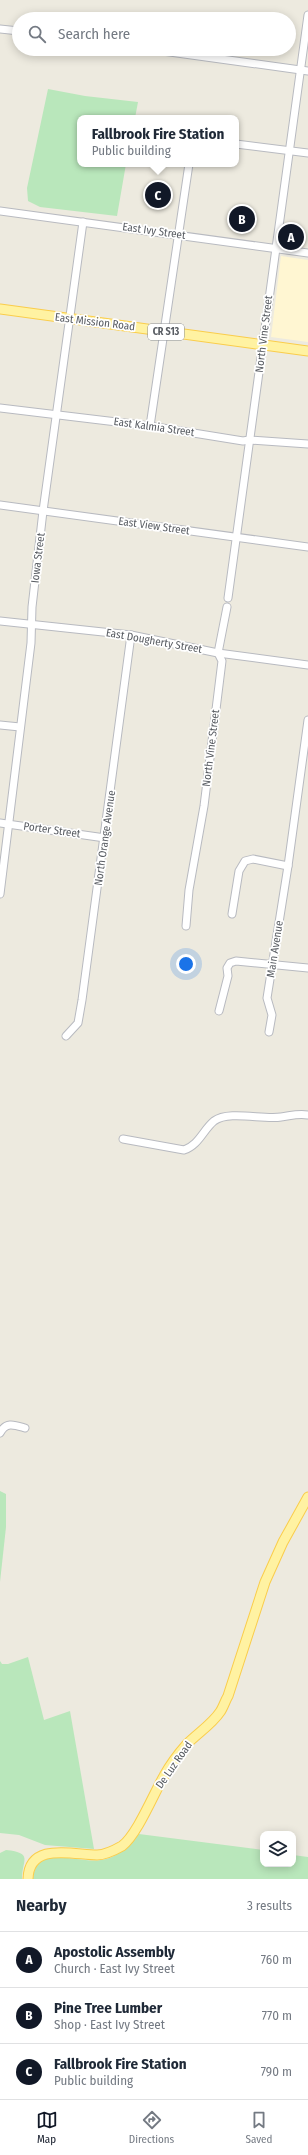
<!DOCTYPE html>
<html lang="en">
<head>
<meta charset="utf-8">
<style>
  :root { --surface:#fff; --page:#f6f6f7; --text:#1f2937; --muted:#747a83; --line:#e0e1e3; --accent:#111827 }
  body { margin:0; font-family:"Fira Sans Condensed",sans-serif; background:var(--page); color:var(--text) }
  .controls { position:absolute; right:12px; bottom:12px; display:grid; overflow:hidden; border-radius:8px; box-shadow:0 2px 10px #0003 }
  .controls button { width:36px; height:36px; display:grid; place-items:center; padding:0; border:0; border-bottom:1px solid var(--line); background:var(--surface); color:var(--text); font:20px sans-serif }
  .you { position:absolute; left:186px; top:964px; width:14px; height:14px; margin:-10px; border:3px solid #fff; border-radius:50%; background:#1a73e8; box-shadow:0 0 0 6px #1a73e833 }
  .badge { display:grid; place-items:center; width:26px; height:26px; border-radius:50%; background:var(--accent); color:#fff; font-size:13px; font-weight:700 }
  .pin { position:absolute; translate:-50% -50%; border:2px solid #fff; box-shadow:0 1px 4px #0006 }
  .popup { position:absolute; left:77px; top:115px; width:162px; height:52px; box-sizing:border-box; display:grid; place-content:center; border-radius:8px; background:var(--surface); filter:drop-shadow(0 1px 3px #0005); font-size:13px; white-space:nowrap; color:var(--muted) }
  .popup b { font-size:15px; color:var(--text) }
  .popup::after { content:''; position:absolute; left:50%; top:100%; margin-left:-8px; border:8px solid transparent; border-top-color:var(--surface) }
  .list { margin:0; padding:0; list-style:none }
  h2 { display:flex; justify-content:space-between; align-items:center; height:52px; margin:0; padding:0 16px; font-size:17px }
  h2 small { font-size:13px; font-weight:400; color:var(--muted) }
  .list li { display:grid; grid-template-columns:26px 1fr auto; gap:12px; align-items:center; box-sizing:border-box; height:56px; padding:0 16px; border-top:1px solid var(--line) }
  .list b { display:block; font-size:15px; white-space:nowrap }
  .list p { margin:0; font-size:13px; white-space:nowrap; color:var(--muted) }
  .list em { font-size:13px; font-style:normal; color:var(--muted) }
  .icon { flex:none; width:22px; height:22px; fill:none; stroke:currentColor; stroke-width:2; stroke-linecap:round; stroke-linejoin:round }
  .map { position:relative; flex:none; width:308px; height:1879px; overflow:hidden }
  .search { position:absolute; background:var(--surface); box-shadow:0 2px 10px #0003; left:12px; right:12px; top:12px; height:44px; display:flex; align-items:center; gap:10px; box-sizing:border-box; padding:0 14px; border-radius:22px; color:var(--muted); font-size:15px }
  .sheet { height:220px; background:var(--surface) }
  nav { display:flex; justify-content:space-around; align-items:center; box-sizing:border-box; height:56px; border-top:1px solid var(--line); background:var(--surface); font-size:11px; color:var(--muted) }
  nav a { display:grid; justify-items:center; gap:2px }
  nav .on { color:var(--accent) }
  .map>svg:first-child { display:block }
  .commercial { fill:#fff6d2 }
  .green { fill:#b9e7bb }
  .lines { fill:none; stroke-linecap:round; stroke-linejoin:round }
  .minor-casing { stroke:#b8bac0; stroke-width:9 }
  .major-casing { stroke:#facd4b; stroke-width:11 }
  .minor { stroke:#fff; stroke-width:7 }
  .major { stroke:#fff2a2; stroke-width:9 }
  .labels { text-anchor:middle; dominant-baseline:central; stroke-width:3.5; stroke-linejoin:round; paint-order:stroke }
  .shield { fill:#fff; stroke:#8a8d91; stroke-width:1 }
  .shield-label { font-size:10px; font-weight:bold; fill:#585c62 }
  .street-label { font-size:11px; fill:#585c62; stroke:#fff }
</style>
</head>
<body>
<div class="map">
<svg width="308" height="1879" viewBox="0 0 308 1879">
  <rect width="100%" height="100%" fill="#edeadf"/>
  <path class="commercial" d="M 281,256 L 308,260 L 308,342 L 271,337 Z"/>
  <g class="green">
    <path d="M 48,89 L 85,96 L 138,102 L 135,118 L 80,118 L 80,164 L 126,164 L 117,216 L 40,207 L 28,201 L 27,188 Z"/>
    <path d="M 0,1491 L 6,1494 L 6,1527 L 0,1582 Z"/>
    <path d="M 28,1657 L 44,1720 L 70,1711 L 94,1849 L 45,1845 L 19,1835 L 0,1833 L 0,1661 L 2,1664 L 8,1664 Z"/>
    <path d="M 139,1834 L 263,1850 L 263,1864 L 293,1864 L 293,1855 L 308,1857 L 308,1879 L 33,1879 C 36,1843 79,1864 101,1860 C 118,1858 129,1845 139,1834 Z"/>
    <path d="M 6,1850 C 34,1853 22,1860 22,1879 L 0,1879 L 0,1853 Z"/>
  </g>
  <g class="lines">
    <g class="minor-casing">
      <g id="minor">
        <path d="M 0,29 L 19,31"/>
        <path d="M 148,49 L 308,71"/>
        <path d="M 236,144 L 308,153"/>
        <path d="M 0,211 L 308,253"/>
        <path d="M 0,408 L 150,426 L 243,441 L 249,440 L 308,444"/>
        <path d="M 150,426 L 189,164"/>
        <path d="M 0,505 L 308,547"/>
        <path d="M 228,598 L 308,15"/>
        <path d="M 0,621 L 131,635 L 218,653 L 308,665"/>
        <path d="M 0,725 L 20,727"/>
        <path d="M 0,823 L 105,838"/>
        <path d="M 0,894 L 31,643 L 32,607 L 43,511 L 83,222"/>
        <path d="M 232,914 L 239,871 L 245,861 L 253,859 L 288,866"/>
        <path d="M 186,926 L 189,890 L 204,806 L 222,661 L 218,653 L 227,607"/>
        <path d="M 219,1011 L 228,976 L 227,968 L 230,963 L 236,961 L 308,968"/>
        <path d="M 269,1032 L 272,1015 L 267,998 L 288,866 L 308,720"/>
        <path d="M 66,1036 L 78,1023 L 82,1000 L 131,635"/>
        <path d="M 123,1139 L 184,1150 C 199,1145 203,1130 214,1121 C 229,1110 263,1120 281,1117 C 290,1116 298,1113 308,1115"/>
        <path d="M 0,1433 C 6,1421 15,1425 25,1428"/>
      </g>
    </g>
    <g class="major-casing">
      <g id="major">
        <path d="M 0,309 L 308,351"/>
        <path d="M 28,1879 C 29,1841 74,1855 97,1855 C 106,1855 115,1850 122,1846 C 137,1835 154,1793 164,1776 C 170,1765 179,1753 187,1744 C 198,1733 212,1724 220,1712 C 223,1708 225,1701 228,1696 L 265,1582 L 283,1542 L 308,1497"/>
      </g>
    </g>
    <use href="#minor" class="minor"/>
    <use href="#major" class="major"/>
  </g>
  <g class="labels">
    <rect class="shield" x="148" y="324" width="36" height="16" rx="3"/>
    <g class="shield-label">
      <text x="166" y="332">CR S13</text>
    </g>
    <g class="street-label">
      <text transform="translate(154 231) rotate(8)">East Ivy Street</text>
      <text transform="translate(95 322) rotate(7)">East Mission Road</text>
      <text transform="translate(264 334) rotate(-83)">North Vine Street</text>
      <text transform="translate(154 427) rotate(8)">East Kalmia Street</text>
      <text transform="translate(154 526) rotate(8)">East View Street</text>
      <text transform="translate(38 558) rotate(-83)">Iowa Street</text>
      <text transform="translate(154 641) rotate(10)">East Dougherty Street</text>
      <text transform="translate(211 748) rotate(-83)">North Vine Street</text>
      <text transform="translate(52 830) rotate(8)">Porter Street</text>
      <text transform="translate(105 838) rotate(-82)">North Orange Avenue</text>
      <text transform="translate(275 949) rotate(-81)">Main Avenue</text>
      <text transform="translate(174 1765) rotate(-55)">De Luz Road</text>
    </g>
  </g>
</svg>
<div class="controls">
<button><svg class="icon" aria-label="layers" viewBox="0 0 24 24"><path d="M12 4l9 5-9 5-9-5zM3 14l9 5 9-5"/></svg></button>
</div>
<div class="you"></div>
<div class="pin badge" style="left:291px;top:237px">A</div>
<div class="pin badge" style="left:242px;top:219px">B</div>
<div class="pin badge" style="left:158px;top:195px">C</div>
<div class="popup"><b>Fallbrook Fire Station</b>Public building</div>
<div class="search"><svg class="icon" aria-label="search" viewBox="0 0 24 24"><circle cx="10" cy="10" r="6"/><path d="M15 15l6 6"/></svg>Search here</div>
</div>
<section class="sheet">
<h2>Nearby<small>3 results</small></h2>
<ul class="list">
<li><span class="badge">A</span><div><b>Apostolic Assembly</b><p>Church · East Ivy Street</p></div><em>760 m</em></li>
<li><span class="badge">B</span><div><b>Pine Tree Lumber</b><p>Shop · East Ivy Street</p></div><em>770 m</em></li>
<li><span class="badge">C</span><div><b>Fallbrook Fire Station</b><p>Public building</p></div><em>790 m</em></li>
</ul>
</section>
<nav>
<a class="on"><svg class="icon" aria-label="map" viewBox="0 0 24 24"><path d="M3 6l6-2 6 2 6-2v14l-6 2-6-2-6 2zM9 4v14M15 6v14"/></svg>Map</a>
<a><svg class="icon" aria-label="directions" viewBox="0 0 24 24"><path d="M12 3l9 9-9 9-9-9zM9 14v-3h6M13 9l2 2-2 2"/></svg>Directions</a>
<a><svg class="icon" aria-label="saved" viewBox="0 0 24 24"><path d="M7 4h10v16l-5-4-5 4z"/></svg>Saved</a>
</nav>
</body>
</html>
